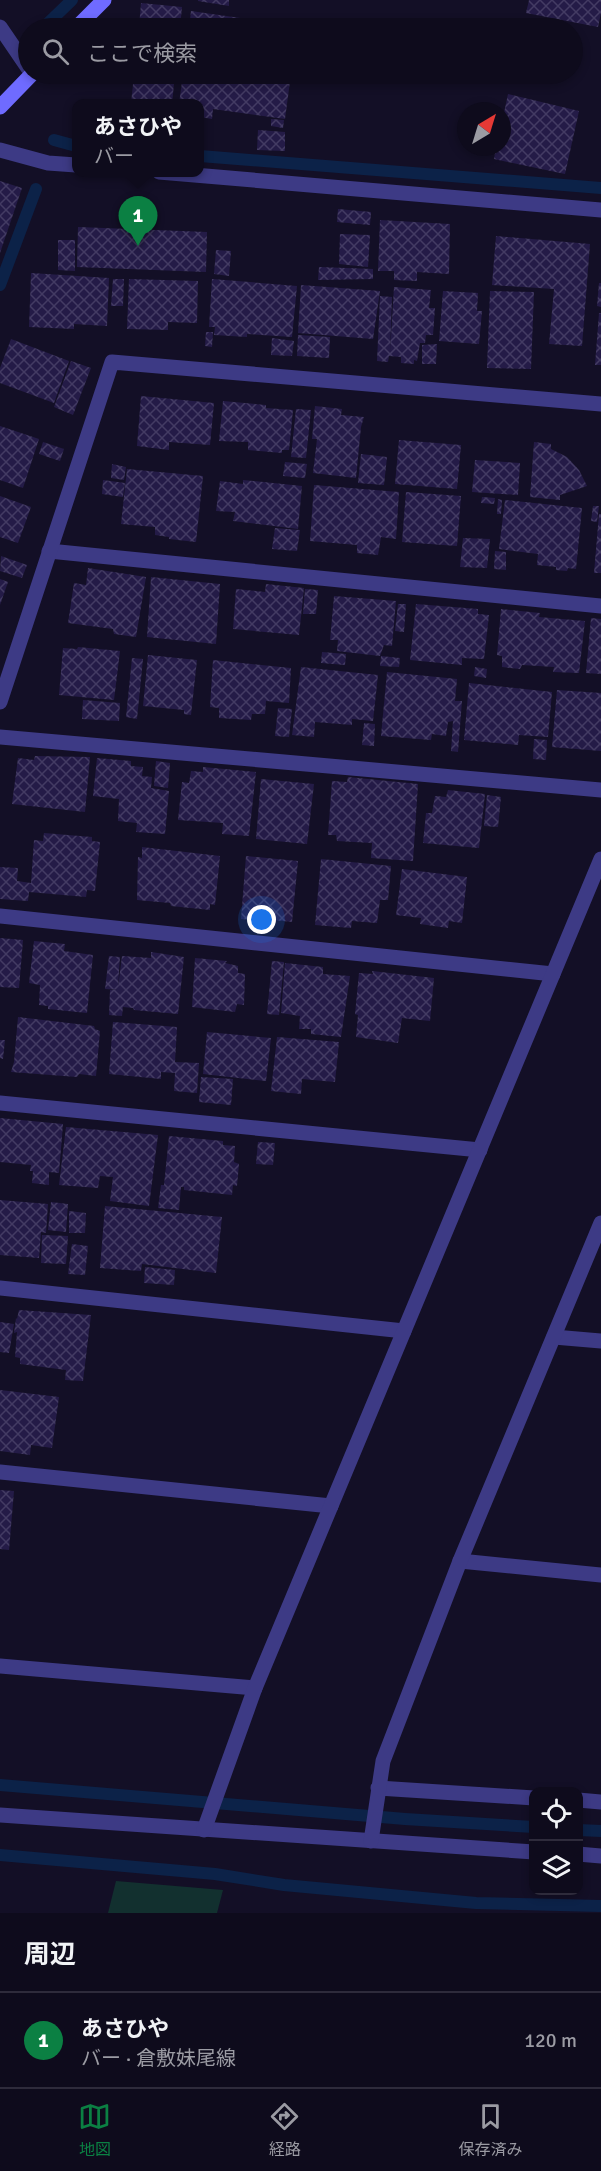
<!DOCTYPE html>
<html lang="ja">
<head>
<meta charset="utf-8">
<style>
  :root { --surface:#0e0b1c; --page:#1c1929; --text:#f1f3f6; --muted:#9b9ba3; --line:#2e2b3b; --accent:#0b8043 }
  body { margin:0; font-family:Signika,"Noto Sans JP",sans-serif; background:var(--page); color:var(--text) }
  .controls { position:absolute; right:18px; bottom:18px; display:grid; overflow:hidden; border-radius:12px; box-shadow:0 3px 9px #0003 }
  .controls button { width:54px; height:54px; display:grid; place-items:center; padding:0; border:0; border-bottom:2px solid var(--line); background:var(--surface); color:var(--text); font:30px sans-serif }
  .compass { position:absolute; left:457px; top:102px; width:54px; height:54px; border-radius:50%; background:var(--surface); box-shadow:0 3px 9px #0003; rotate:38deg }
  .you { position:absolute; left:262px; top:920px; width:21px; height:21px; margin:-15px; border:4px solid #fff; border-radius:50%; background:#1a73e8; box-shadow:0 0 0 9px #1a73e833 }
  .badge { display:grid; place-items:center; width:39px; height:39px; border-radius:50%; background:var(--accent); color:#fff; font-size:20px; font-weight:700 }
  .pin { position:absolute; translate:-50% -50px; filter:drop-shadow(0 2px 3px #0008) }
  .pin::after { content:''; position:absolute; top:32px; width:21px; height:18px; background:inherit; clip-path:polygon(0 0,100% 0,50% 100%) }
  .popup { position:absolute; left:72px; top:99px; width:132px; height:78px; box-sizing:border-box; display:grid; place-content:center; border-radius:12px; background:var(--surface); filter:drop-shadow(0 2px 4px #0005); font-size:20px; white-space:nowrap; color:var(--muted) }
  .popup b { font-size:22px; color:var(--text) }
  .popup::after { content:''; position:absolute; left:50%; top:100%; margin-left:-12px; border:12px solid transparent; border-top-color:var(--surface) }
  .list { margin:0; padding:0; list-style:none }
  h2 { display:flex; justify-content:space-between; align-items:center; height:78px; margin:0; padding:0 24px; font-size:26px }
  h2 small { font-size:20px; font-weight:400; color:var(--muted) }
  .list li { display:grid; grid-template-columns:39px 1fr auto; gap:18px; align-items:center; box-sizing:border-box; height:96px; padding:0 24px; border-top:2px solid var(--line) }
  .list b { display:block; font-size:22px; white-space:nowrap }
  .list p { margin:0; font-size:20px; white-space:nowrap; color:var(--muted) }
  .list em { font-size:20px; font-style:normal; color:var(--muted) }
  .icon { flex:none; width:33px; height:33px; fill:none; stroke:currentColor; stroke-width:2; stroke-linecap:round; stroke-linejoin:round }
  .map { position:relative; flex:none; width:601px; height:1913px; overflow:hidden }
  .search { position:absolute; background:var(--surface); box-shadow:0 3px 9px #0003; left:18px; right:18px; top:18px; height:66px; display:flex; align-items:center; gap:15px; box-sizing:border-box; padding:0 21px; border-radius:33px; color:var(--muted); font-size:22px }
  .sheet { height:174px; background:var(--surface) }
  nav { display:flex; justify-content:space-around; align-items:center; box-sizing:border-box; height:84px; border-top:2px solid var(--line); background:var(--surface); font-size:16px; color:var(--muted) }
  nav a { display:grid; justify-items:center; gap:3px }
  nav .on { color:var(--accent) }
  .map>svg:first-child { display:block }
  .green { fill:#12302f }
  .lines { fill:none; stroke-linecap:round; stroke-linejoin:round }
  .stream { stroke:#0c2248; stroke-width:12 }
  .building { fill:url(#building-cross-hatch) }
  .street { stroke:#3d3a85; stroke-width:15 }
  .secondary { stroke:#6f6bff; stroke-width:15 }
</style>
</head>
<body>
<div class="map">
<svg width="601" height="1913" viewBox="0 0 601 1913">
  <defs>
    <pattern id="building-cross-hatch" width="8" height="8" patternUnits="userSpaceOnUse" patternTransform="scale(1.5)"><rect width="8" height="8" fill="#241b47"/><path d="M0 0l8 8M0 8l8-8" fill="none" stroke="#433b63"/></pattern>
  </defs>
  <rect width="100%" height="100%" fill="#130f26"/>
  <path class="green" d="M 116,1881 L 223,1890 L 217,1913 L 108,1913 Z"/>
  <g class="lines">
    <g class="stream">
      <path d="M 43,28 L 72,0"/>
      <path d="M 54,140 L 76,146"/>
      <path d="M 200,156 L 601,188"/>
      <path d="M 0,285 L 36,189"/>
      <path d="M 0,1785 L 405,1819 L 534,1827"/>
      <path d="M 578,1830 L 601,1831"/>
      <path d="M 0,1855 L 215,1874 L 284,1885 L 476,1903 L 601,1906"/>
    </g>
  </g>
  <g class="building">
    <path d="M 198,0 L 229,0 L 229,6 L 198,1 Z"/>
    <path d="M 529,0 L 601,0 L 601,13 L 598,27 L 526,13 Z"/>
    <path d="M 141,3 L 182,7 L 180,28 L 139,28 Z"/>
    <path d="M 191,11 L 303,27 L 303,28 L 189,28 Z"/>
    <path d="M 134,74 L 175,74 L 172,104 L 131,104 Z"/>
    <path d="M 183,74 L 291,74 L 285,119 L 213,109 L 212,119 L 200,117 L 200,104 L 179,104 Z"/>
    <path d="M 508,94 L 579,111 L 565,174 L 494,159 L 496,147 L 502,147 L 502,122 Z"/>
    <path d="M 271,119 L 284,120 L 283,128 L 271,126 Z"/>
    <path d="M 258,130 L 285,132 L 285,151 L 257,150 Z"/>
    <path d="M 0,181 L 22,188 L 0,253 Z"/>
    <path d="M 338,209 L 371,212 L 370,225 L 337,222 Z"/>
    <path d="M 380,220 L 450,224 L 449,274 L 417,272 L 417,281 L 394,280 L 394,271 L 378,271 Z"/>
    <path d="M 78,227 L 207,232 L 206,272 L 77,267 Z"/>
    <path d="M 340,234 L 370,235 L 368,267 L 339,264 Z"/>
    <path d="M 496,236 L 590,244 L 582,346 L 549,344 L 554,289 L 492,285 Z"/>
    <path d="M 58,240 L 75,240 L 75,271 L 58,270 Z"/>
    <path d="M 216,250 L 231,251 L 229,276 L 214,274 Z"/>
    <path d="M 319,267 L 373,269 L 373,279 L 318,280 Z"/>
    <path d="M 31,273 L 109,278 L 107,326 L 74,324 L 74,329 L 29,327 Z"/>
    <path d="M 113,279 L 124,279 L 123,306 L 111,306 Z"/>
    <path d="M 129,279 L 198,281 L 197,323 L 168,322 L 168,330 L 127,329 Z"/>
    <path d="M 212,279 L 297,286 L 292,337 L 247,334 L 247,337 L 214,335 L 215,327 L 209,327 Z"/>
    <path d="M 599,283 L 601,283 L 601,307 L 597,306 Z"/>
    <path d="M 301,285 L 380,291 L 373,339 L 298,333 Z"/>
    <path d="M 394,287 L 431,290 L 429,308 L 435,308 L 433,335 L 426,335 L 425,343 L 420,343 L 417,361 L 414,360 L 414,364 L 401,363 L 401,357 L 389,356 L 388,362 L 377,361 L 380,296 L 392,297 L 390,353 Z"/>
    <path d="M 443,291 L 478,293 L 477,311 L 482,311 L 479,344 L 439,341 Z"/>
    <path d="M 490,291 L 534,292 L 531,369 L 487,368 Z"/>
    <path d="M 599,313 L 601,313 L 601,365 L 595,365 Z"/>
    <path d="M 206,332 L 213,332 L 212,347 L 205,346 Z"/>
    <path d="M 298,335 L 330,337 L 329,358 L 297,356 Z"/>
    <path d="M 272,338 L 294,341 L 292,356 L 271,355 Z"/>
    <path d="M 11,339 L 69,361 L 54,403 L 0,383 L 0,368 Z"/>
    <path d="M 437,344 L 436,364 L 422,364 L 422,345 Z"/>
    <path d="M 71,361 L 91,368 L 73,415 L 54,407 Z"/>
    <path d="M 141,396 L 214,403 L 210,445 L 169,442 L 169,450 L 137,446 Z"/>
    <path d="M 223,401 L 266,405 L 266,408 L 293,410 L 289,450 L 282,450 L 282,453 L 248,450 L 248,442 L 219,441 Z"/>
    <path d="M 315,406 L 342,409 L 341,415 L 364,417 L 361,427 L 356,478 L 313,473 L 317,439 L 312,439 Z"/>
    <path d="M 296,409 L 311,410 L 306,458 L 291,457 Z"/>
    <path d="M 0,426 L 39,439 L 23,488 L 0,480 Z"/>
    <path d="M 399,440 L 461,445 L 457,489 L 395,484 Z"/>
    <path d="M 43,442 L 64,449 L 60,461 L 39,454 Z"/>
    <path d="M 534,442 L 551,444 L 551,449 L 567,457 L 579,470 L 587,486 L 560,495 L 560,500 L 530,497 Z"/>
    <path d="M 361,454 L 387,457 L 384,485 L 358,483 Z"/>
    <path d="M 475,460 L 520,463 L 518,495 L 472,492 Z"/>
    <path d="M 285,462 L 307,464 L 305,478 L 283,476 Z"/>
    <path d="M 112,464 L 126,467 L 124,480 L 111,478 Z"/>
    <path d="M 127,469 L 203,476 L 196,542 L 169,539 L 169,537 L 155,535 L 155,527 L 121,524 Z"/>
    <path d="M 103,480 L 125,483 L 123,497 L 102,494 Z"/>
    <path d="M 243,480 L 302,486 L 298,529 L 233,521 L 235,512 L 216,511 L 220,481 L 243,484 Z"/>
    <path d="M 314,485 L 399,492 L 396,539 L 381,537 L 378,555 L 357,553 L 357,545 L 310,541 Z"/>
    <path d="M 406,492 L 461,496 L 457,546 L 402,542 Z"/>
    <path d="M 0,496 L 31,507 L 18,543 L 0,537 Z"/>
    <path d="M 482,497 L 495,498 L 494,504 L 481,503 Z"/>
    <path d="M 498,499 L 502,500 L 501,514 L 497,514 Z"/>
    <path d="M 505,500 L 582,508 L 576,569 L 568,568 L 567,571 L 556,570 L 556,567 L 537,565 L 538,554 L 499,549 Z"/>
    <path d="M 593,506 L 599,506 L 597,522 L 591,521 Z"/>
    <path d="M 599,514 L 601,514 L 601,573 L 594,573 Z"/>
    <path d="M 275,528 L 300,530 L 297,551 L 272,549 Z"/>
    <path d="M 463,538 L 490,539 L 487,568 L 460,567 Z"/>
    <path d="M 495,551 L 506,552 L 506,570 L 494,569 Z"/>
    <path d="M 1,556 L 27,565 L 22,578 L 0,571 Z"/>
    <path d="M 88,568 L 146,577 L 136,637 L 114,634 L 113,629 L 68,623 L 74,583 L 86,585 Z"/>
    <path d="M 151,577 L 220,584 L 216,644 L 147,637 Z"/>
    <path d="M 0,579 L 8,582 L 0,605 Z"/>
    <path d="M 266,584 L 304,588 L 299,635 L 233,629 L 236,589 L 265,592 Z"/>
    <path d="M 305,589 L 318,590 L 316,614 L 303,614 Z"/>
    <path d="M 334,596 L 396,601 L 392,646 L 384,645 L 380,656 L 337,651 L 338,640 L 330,640 Z"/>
    <path d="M 398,604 L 406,604 L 404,632 L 395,631 Z"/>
    <path d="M 416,604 L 478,609 L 478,614 L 489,615 L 484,659 L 462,658 L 462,665 L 410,660 Z"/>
    <path d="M 501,609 L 540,613 L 539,617 L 585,621 L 579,673 L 553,672 L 554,667 L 522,665 L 520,669 L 502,667 L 502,656 L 497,655 Z"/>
    <path d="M 591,618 L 601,619 L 601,674 L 586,673 Z"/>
    <path d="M 78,647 L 120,651 L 114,700 L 59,695 L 63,648 L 77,649 Z"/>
    <path d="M 322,652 L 346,654 L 345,665 L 321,663 Z"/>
    <path d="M 148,655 L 197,660 L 191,715 L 184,714 L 184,710 L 143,706 Z"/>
    <path d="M 381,656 L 400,658 L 399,667 L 380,666 Z"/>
    <path d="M 132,658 L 143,659 L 137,719 L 126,717 Z"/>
    <path d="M 213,660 L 291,668 L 289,703 L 266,701 L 265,714 L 252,714 L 251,720 L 219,718 L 219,708 L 210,707 Z"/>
    <path d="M 301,667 L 378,675 L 373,721 L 352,719 L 352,725 L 315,722 L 314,737 L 292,735 Z"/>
    <path d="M 475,667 L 487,669 L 486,678 L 474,676 Z"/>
    <path d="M 387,672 L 457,679 L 455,701 L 462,701 L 458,752 L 451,751 L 453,721 L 448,722 L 446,736 L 432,734 L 431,740 L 381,736 Z"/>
    <path d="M 469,683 L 552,692 L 548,737 L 519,735 L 518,745 L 464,740 Z"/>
    <path d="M 557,690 L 601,693 L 601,751 L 552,747 Z"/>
    <path d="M 83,700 L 120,703 L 119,721 L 82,719 Z"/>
    <path d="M 278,708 L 292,709 L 289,737 L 275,736 Z"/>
    <path d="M 364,723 L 375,724 L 374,746 L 362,745 Z"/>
    <path d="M 534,739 L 547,740 L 546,760 L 533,759 Z"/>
    <path d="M 35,756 L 90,757 L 85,812 L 12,804 L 18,758 L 34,760 Z"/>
    <path d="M 97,758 L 131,761 L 131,766 L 143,767 L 142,776 L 152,777 L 151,788 L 169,791 L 165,834 L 136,832 L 137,823 L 118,821 L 119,799 L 93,796 Z"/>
    <path d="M 156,761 L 170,763 L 168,788 L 154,786 Z"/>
    <path d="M 203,767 L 256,772 L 249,836 L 222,834 L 223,823 L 178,820 L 182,782 L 189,783 L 191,771 L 203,772 Z"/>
    <path d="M 348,777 L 418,784 L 413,861 L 371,858 L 372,843 L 337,841 L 336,835 L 328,835 L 332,781 L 347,782 Z"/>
    <path d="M 261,779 L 314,784 L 307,844 L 256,839 Z"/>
    <path d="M 448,790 L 485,794 L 479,848 L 423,843 L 426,813 L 432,813 L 435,796 L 446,797 Z"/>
    <path d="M 487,795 L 501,797 L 498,827 L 484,826 Z"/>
    <path d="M 44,833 L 92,837 L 92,841 L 100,842 L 95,891 L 87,890 L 86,897 L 29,892 L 28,901 L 0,899 L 0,867 L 18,868 L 17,881 L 31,883 L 34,840 L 43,841 Z"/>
    <path d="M 142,847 L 220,856 L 215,905 L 210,904 L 210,910 L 171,906 L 170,903 L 137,900 L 138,857 L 142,858 Z"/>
    <path d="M 246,856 L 298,861 L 292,922 L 273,920 L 273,925 L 266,924 L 266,921 L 241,919 Z"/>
    <path d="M 321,859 L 391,866 L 388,900 L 380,900 L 377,923 L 352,921 L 351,928 L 315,925 Z"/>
    <path d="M 402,869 L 467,877 L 462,923 L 449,921 L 448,928 L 420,924 L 421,918 L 396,915 Z"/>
    <path d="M 0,938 L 23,940 L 19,988 L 0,987 Z"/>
    <path d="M 34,941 L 65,944 L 64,951 L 93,955 L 87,1013 L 48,1009 L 48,1006 L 39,1005 L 40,985 L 29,983 Z"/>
    <path d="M 151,952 L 184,957 L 178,1014 L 134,1010 L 133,1008 L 123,1007 L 122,1016 L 109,1015 L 110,990 L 118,990 L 105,989 L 109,956 L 120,957 L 118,987 L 122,956 L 151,958 Z"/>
    <path d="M 195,958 L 227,961 L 225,963 L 238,966 L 238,973 L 245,974 L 244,1005 L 237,1004 L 235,1012 L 192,1007 Z"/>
    <path d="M 272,961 L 284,962 L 279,1015 L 267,1014 Z"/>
    <path d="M 285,963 L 323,967 L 323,974 L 350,976 L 341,1037 L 311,1034 L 311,1029 L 299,1029 L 300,1016 L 281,1013 Z"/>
    <path d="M 372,971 L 434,978 L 430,1021 L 402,1018 L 398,1043 L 356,1037 L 358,1015 L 355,1014 L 359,973 L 373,974 Z"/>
    <path d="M 18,1017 L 94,1026 L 95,1029 L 100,1031 L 96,1076 L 79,1074 L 77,1077 L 11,1072 L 14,1062 Z"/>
    <path d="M 113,1022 L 177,1027 L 175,1062 L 199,1063 L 197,1093 L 174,1091 L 175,1073 L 161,1072 L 161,1079 L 109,1074 Z"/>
    <path d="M 207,1032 L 271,1038 L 266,1081 L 203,1074 Z"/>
    <path d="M 277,1037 L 339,1042 L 335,1082 L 302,1079 L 301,1094 L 271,1091 Z"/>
    <path d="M 0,1040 L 5,1040 L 3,1059 L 0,1058 Z"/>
    <path d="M 201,1077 L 233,1079 L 231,1105 L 199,1102 Z"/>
    <path d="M 0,1118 L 63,1124 L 59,1173 L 49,1172 L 49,1185 L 32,1183 L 33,1171 L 30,1171 L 31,1165 L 0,1162 Z"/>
    <path d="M 66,1127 L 158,1135 L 149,1206 L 110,1201 L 113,1177 L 100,1176 L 98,1188 L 59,1185 Z"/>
    <path d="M 169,1136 L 223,1141 L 223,1145 L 235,1146 L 234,1162 L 239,1164 L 237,1186 L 233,1185 L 232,1195 L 184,1190 L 184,1187 L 181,1187 L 179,1210 L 158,1208 L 161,1185 L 164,1185 Z"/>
    <path d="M 258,1142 L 275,1143 L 273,1165 L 256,1164 Z"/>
    <path d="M 0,1200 L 48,1204 L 46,1233 L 41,1232 L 39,1258 L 0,1255 Z"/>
    <path d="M 51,1202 L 68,1204 L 66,1232 L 48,1230 Z"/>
    <path d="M 105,1206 L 222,1217 L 216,1273 L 142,1264 L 141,1271 L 100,1268 Z"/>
    <path d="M 69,1211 L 86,1213 L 85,1233 L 69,1233 Z"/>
    <path d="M 42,1235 L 68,1236 L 66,1264 L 41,1263 Z"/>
    <path d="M 72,1244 L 88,1246 L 85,1275 L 68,1274 Z"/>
    <path d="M 145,1267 L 175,1270 L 174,1285 L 144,1283 Z"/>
    <path d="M 19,1310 L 91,1315 L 83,1381 L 65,1380 L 66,1370 L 20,1364 L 20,1358 L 15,1357 L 17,1332 L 14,1333 L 16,1318 L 17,1319 Z"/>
    <path d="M 0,1322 L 14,1324 L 9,1353 L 0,1352 Z"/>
    <path d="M 0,1390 L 59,1397 L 52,1448 L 31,1445 L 30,1455 L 0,1451 Z"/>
    <path d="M 0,1490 L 14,1491 L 9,1550 L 0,1549 Z"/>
  </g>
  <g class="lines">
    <g class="street">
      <path d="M 0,27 L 28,68"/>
      <path d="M 0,150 L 48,163 L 76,165"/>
      <path d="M 159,172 L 601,210"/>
      <path d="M 49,551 L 601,606"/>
      <path d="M 0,702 L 112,362 L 601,404"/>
      <path d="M 0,737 L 601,790"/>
      <path d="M 0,916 L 553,974"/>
      <path d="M 0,1103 L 480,1150"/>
      <path d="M 0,1288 L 404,1331"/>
      <path d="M 554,1337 L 601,1341"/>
      <path d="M 0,1472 L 331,1506"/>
      <path d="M 460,1561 L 601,1575"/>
      <path d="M 0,1666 L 255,1688"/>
      <path d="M 378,1788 L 534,1798"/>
      <path d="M 578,1800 L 601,1802"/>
      <path d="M 0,1815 L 534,1852"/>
      <path d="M 204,1830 L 255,1688 L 601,859"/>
      <path d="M 371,1841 L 383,1761 L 460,1561 L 601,1223"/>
      <path d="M 578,1854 L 601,1856"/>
    </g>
    <g class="secondary">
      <path d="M 76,28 L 104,0"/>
      <path d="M 0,107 L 32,74"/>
    </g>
  </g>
</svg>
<div class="controls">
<button><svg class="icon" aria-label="locate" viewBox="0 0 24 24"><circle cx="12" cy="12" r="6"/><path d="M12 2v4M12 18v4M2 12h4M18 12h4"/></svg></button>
<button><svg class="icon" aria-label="layers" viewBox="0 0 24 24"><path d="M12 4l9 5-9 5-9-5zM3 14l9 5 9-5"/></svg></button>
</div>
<svg class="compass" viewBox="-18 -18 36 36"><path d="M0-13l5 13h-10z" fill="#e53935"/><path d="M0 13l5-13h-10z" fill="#9b9ba3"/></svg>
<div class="you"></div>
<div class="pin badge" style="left:138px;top:246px">1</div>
<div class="popup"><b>あさひや</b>バー</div>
<div class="search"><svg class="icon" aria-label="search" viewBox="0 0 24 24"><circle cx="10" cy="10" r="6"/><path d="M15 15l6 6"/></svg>ここで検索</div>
</div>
<section class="sheet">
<h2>周辺<small></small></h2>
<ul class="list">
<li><span class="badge">1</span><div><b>あさひや</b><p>バー · 倉敷妹尾線</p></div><em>120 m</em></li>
</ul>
</section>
<nav>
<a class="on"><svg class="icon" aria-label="map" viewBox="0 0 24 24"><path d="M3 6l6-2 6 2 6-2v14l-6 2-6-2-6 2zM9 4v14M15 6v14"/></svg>地図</a>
<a><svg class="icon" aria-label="directions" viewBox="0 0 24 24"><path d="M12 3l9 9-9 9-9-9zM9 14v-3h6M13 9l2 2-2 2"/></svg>経路</a>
<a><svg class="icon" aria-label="saved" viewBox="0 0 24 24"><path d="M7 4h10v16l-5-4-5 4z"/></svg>保存済み</a>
</nav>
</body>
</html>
